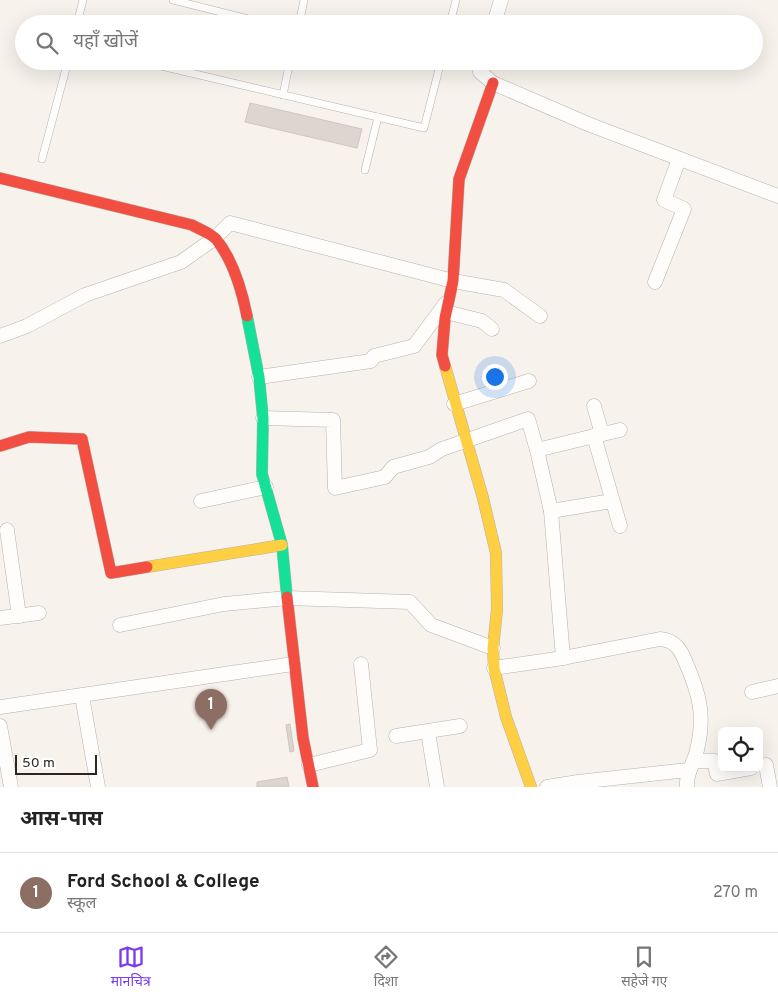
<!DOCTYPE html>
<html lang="hi">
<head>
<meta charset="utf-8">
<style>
  :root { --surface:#fff; --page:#f6f6f6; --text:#222; --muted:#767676; --line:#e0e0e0; --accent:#7c3aed }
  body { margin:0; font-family:Overpass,"Noto Sans Devanagari",sans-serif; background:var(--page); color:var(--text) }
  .controls { position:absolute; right:15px; bottom:15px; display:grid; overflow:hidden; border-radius:8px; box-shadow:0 5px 20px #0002 }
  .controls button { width:45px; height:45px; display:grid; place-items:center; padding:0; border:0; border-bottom:1px solid var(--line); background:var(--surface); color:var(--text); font:25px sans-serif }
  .scale { position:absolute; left:15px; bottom:12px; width:82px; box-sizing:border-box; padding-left:5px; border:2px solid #2d261f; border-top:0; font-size:14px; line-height:18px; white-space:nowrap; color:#2d261f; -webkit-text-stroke:4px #fff; paint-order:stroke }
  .you { position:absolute; left:494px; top:376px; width:18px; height:18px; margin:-12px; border:4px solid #fff; border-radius:50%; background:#1a73e8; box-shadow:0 0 0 8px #1a73e833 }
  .badge { display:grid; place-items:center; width:32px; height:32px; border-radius:50%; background:var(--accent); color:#fff; font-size:16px; font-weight:700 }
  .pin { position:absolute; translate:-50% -41px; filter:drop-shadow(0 1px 2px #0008) }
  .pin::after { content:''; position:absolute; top:26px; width:18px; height:15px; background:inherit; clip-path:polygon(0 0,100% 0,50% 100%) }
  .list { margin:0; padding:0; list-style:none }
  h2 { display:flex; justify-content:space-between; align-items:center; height:65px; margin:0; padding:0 20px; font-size:21px }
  h2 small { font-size:16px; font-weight:400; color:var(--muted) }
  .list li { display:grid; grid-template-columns:32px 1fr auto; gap:15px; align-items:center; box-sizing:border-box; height:80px; padding:0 20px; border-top:1px solid var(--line) }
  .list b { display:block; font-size:19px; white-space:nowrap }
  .list p { margin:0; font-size:16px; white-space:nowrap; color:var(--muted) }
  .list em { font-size:16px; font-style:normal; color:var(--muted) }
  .icon { flex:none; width:28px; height:28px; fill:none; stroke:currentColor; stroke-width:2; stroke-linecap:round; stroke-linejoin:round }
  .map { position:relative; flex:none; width:778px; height:787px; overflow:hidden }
  .search { position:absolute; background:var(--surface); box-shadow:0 5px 20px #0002; left:15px; right:15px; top:15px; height:55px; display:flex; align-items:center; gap:12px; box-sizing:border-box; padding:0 18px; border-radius:28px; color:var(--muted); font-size:19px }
  .sheet { height:145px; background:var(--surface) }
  nav { display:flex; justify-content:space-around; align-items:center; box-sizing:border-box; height:70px; border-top:1px solid var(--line); background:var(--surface); font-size:14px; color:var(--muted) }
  nav a { display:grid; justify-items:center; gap:2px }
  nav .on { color:var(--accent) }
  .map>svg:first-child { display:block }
  .building { fill:#ddd6d0; stroke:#cdc7c0 }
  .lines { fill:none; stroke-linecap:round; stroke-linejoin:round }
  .lane-casing { stroke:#b7b1ab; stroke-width:8 }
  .street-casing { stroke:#b7b1ab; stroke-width:15 }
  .fast-casing { stroke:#b7b1ab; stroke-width:12 }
  .slow-casing { stroke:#b7b1ab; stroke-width:12 }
  .jam-casing { stroke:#b7b1ab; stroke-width:12 }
  .lane { stroke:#fefdfc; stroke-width:7 }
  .street { stroke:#fefdfc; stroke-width:14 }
  .fast { stroke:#16e098; stroke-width:11 }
  .slow { stroke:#ffcf43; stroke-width:11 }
  .jam { stroke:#f24e42; stroke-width:11 }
</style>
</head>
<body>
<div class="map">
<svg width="778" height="787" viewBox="0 0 778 787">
  <rect width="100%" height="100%" fill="#f8f2ec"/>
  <g class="building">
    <path d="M 250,103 L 362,129 L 357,148 L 245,122 Z"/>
    <path d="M 290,724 L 294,751 L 290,752 L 286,725 Z"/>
    <path d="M 287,777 L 289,787 L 257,787 L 257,782 Z"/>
  </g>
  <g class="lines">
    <g class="lane-casing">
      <g id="lane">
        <path d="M 173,0 L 269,24"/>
        <path d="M 77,24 L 83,0"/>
        <path d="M 299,24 L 304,0"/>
        <path d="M 450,24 L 456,0"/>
        <path d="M 140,61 L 424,128 L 441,61"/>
        <path d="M 283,95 L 290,61"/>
        <path d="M 42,159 L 68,61"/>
        <path d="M 365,170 L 378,117"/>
      </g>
    </g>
    <g class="street-casing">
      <g id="street">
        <path d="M 494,24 L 501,0"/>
        <path d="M 483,61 L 480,72 L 493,83 L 588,124 L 778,196"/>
        <path d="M 655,282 L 684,209 L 664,200 L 679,159"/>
        <path d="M 446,312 L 482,321 L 492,329"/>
        <path d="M 0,336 L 27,326 L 85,295 L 181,262 L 215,238 L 230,223 L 453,281 L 504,290 L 540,316"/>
        <path d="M 259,377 L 371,361 L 374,356 L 414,346 L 446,303"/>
        <path d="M 454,404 L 529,381"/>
        <path d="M 594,406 L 602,434"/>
        <path d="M 263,418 L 333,420 L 335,488 L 385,477 L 393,467 L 429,457 L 442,449 L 528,419 L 537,450"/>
        <path d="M 594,436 L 620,430"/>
        <path d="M 201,501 L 266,487"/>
        <path d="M 551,511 L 612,501"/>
        <path d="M 7,530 L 19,616"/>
        <path d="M 0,618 L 39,613"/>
        <path d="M 120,625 L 224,604 L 287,598 L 410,602 L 431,625 L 493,648"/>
        <path d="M 563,658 L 551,511 L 537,450 L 594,436 L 620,526"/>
        <path d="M 494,668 L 563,658 L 660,639 C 675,640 681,650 686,663 C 700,695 705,716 697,750 C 694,764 686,772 687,787"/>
        <path d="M 752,692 L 778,686"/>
        <path d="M 82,696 L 98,787"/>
        <path d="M 0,707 L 293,664"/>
        <path d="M 0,726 L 11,787"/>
        <path d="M 428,732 L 437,787"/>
        <path d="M 396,736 L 460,726"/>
        <path d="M 693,761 L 714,761 L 717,774 L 751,768"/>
        <path d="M 309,765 L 370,750 L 361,664"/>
        <path d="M 766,765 L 770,787"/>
        <path d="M 547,787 L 578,782 L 688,770"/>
      </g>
    </g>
    <g class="fast-casing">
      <path id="fast" d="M 247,316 L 259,377 L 263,418 L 262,474 L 282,545 L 287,597"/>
    </g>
    <g class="slow-casing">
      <g id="slow">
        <path d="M 445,366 L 483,498 L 496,553 L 497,610 L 493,648 L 494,668 L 506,717 L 531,787"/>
        <path d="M 147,567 L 282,545"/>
      </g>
    </g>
    <g class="jam-casing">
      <g id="jam">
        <path d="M 0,178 L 192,225 C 199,229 210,233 216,239 C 233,260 242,291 247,316"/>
        <path d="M 445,366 L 442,355 L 445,318 L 453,281 L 459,179 L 493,83"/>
        <path d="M 0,446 L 29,437 L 82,439 L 111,573 L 147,567"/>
        <path d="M 287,597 L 303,738 L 313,787"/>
      </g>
    </g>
    <use href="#lane" class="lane"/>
    <use href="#street" class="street"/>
    <use href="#fast" class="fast"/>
    <use href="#slow" class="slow"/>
    <use href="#jam" class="jam"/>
  </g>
</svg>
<div class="controls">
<button><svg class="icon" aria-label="locate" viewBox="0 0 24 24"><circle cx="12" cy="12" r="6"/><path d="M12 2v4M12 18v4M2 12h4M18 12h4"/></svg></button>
</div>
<div class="scale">50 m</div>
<div class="you"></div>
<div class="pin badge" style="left:211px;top:730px;background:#8d6e63">1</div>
<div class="search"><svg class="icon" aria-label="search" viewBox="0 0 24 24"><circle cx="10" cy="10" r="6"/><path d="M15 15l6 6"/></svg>यहाँ खोजें</div>
</div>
<section class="sheet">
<h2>आस-पास<small></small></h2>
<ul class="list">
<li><span class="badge" style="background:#8d6e63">1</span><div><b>Ford School &amp; College</b><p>स्कूल</p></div><em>270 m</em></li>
</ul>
</section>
<nav>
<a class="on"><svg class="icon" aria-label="map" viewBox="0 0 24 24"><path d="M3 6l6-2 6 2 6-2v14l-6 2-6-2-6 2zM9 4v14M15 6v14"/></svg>मानचित्र</a>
<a><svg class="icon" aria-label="directions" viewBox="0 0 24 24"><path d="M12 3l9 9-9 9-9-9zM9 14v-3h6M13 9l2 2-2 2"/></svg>दिशा</a>
<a><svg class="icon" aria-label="saved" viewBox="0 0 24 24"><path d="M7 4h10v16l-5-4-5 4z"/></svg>सहेजे गए</a>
</nav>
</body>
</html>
